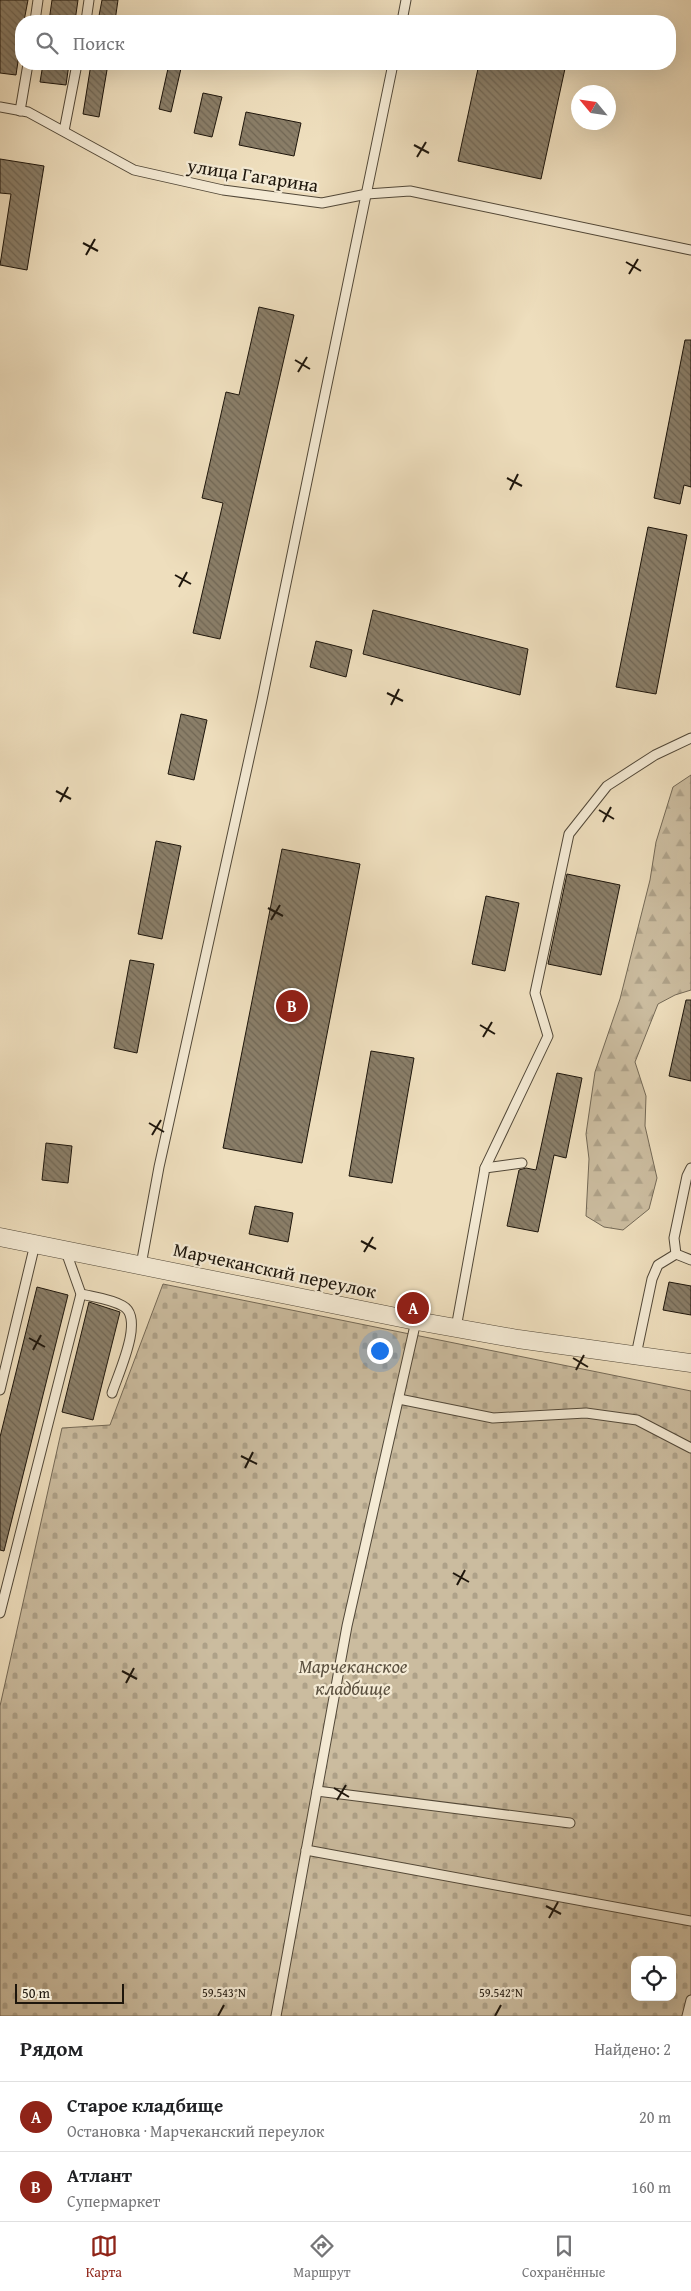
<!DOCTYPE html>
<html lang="ru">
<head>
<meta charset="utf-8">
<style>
  :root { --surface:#fff; --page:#f2f2f2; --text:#202124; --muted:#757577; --line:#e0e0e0; --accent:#8f2418 }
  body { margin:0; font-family:"Gentium Book Plus",serif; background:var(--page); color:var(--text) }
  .controls { position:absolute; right:15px; bottom:15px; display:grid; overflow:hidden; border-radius:10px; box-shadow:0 5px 20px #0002 }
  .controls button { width:45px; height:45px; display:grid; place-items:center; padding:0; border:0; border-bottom:1px solid var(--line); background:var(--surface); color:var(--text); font:25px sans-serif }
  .compass { position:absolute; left:571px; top:85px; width:45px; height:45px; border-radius:50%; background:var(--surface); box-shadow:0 5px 20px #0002; rotate:299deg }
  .scale { position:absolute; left:15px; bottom:12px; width:109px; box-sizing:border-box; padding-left:5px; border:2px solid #1e160c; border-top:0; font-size:14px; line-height:18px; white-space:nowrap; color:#1e160c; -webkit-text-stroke:4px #f4ead4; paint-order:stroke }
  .you { position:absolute; left:379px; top:1350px; width:18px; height:18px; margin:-12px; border:4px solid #fff; border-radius:50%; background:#1a73e8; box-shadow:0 0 0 8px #1a73e833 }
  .badge { display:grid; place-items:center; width:32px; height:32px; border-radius:50%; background:var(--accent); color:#fff; font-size:16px; font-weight:700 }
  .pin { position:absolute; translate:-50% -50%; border:2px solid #fff; box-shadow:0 1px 5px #0006 }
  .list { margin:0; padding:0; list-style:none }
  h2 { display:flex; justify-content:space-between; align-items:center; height:65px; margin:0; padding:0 20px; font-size:21px }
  h2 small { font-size:16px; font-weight:400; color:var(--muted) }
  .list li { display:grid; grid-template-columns:32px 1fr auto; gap:15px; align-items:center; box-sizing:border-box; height:70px; padding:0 20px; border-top:1px solid var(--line) }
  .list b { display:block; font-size:19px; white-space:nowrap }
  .list p { margin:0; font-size:16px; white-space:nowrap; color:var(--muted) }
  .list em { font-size:16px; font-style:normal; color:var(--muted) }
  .icon { flex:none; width:28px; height:28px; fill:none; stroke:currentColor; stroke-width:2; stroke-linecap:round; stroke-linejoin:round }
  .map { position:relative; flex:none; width:691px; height:2016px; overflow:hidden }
  .search { position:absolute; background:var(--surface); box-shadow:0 5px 20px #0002; left:15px; right:15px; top:15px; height:55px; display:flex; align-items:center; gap:12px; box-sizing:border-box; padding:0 18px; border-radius:20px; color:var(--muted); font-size:19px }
  .sheet { height:205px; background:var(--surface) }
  nav { display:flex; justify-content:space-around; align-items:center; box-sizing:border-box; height:70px; border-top:1px solid var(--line); background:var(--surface); font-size:14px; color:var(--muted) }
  nav a { display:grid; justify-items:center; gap:2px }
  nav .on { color:var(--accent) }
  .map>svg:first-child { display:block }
  .forest { fill:url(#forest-firs); stroke:#746956 }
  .cemetery { fill:url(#cemetery-stones); stroke:#746956; fill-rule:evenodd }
  .building { fill:url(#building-back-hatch); stroke:#1e160c }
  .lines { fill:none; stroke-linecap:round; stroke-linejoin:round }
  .lane-casing { stroke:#524838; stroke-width:11 }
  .street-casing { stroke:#524838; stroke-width:19 }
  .lane { stroke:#f4ead4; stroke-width:9 }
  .street { stroke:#f4ead4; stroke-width:18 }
  .ticks { fill:none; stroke:#1e160c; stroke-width:2 }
  .labels { text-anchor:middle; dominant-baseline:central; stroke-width:4.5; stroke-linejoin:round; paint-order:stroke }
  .street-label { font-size:19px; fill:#1e160c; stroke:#f4ead4 }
  .park-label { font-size:19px; font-style:italic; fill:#5b503f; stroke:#f4ead4 }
  .ticks-label { font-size:12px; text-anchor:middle; fill:#1e160c; stroke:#f4ead4; stroke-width:4.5; stroke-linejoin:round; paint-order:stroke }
</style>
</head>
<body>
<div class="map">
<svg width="691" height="2016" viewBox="0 0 691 2016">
  <defs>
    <pattern id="forest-firs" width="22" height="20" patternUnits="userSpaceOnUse" patternTransform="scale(1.25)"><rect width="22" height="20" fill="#cbbc9f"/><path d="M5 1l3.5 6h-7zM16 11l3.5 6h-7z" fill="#aea188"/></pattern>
    <pattern id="cemetery-stones" width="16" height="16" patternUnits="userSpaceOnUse" patternTransform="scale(1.25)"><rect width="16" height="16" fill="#cbbc9f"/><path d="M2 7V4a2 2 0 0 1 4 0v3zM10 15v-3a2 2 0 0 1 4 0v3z" fill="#aea188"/></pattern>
    <pattern id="building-back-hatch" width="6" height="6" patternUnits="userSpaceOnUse" patternTransform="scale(1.25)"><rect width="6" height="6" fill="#8a7e68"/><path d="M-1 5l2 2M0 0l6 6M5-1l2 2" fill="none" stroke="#706654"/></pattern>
  </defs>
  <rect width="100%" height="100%" fill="#eedebd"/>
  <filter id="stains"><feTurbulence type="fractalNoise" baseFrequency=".004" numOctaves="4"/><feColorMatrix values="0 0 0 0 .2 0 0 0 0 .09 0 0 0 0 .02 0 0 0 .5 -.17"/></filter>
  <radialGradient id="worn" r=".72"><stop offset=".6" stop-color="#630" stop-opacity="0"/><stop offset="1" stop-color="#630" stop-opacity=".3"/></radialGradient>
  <path class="forest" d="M 691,775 L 691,990 L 675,995 L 658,1004 L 635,1062 L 646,1096 L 645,1126 L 657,1178 L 649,1209 L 623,1230 L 604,1227 L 586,1216 L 589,1159 L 586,1134 L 595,1072 L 620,999 L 650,880 L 656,842 L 673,787 Z"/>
  <path class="cemetery" d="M 163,1284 L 691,1391 L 691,2016 L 0,2016 L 0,1706 L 62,1428 L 110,1425 ZM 635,1960 L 672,1960 L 672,1997 L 635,1997 Z"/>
  <g class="building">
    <path d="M 0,0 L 28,0 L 24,21 L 21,21 L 21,41 L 16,75 L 0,73 Z"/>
    <path d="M 52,0 L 78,0 L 75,21 L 49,21 Z"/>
    <path d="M 102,0 L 118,0 L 115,21 L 98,21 Z"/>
    <path d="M 43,64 L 69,64 L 66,85 L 40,82 Z"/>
    <path d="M 91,64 L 108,64 L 99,117 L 83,114 Z"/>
    <path d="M 169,64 L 182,64 L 171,112 L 159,109 Z"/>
    <path d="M 479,64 L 566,64 L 541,179 L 458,161 Z"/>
    <path d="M 203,93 L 222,97 L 212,137 L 194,133 Z"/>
    <path d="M 246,112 L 301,123 L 294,156 L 239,145 Z"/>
    <path d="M 0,159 L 44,166 L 27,270 L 0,265 L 11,194 L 0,193 Z"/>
    <path d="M 259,307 L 294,315 L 220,639 L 193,633 L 223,503 L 202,498 L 226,392 L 239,395 Z"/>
    <path d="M 685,340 L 691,340 L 691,487 L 684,485 L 680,504 L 654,498 Z"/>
    <path d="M 648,527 L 687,535 L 656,694 L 616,687 Z"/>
    <path d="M 373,610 L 528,649 L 520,695 L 363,654 Z"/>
    <path d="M 316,641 L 352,650 L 346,677 L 310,667 Z"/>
    <path d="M 181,714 L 207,720 L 194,780 L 168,774 Z"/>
    <path d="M 156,841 L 181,846 L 162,939 L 138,934 Z"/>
    <path d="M 282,849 L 360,864 L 302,1163 L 223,1148 Z"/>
    <path d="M 567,874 L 620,885 L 601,975 L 548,964 Z"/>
    <path d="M 486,896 L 519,903 L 505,971 L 472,964 Z"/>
    <path d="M 130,960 L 154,964 L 137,1053 L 114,1048 Z"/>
    <path d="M 686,1000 L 691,1000 L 691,1081 L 669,1076 Z"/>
    <path d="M 371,1051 L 414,1058 L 392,1183 L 349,1176 Z"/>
    <path d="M 557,1073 L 582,1078 L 566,1158 L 554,1155 L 538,1232 L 507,1226 L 519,1170 L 526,1168 L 536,1170 Z"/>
    <path d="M 46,1143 L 72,1146 L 68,1183 L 42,1180 Z"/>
    <path d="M 255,1206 L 293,1213 L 288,1242 L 249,1234 Z"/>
    <path d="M 669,1282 L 691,1286 L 691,1315 L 663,1310 Z"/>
    <path d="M 37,1287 L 68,1295 L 4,1551 L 0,1550 L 0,1437 Z"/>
    <path d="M 89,1302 L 120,1312 L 93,1420 L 62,1412 Z"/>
  </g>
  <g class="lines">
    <g class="lane-casing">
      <g id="lane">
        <path d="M 35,21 L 38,0"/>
        <path d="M 86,21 L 89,0"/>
        <path d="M 402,21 L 406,0"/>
        <path d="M 0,107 L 28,112 L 134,170 L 223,190 L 322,203 L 367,194 L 410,191 L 691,250"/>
        <path d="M 20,111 L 28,64"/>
        <path d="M 64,131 L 77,64"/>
        <path d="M 485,1168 L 548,1036 L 535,993 L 569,834 L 607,786 L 655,755 L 691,738"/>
        <path d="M 691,1168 L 687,1176 L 674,1238 L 676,1254 L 691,1260"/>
        <path d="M 141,1265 L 159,1167 L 262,700 L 393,64"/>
        <path d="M 81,1294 C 94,1297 111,1299 123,1306 C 145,1318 118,1374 112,1393"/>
        <path d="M 456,1328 L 485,1168 L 522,1163"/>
        <path d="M 636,1355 L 652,1279 L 658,1265 L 676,1254"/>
        <path d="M 0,1390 L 35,1244"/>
        <path d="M 399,1399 L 493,1418 L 586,1413 L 637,1420 L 691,1448"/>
        <path d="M 0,1613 L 81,1294 L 65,1249"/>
        <path d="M 317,1791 L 570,1823"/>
        <path d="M 306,1850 L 691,1921"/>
        <path d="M 276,2016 L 347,1626 L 416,1321"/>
        <path d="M 687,2016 L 691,2000"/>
      </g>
    </g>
    <g class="street-casing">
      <path id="street" d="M 0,1237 L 411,1320 L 518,1339 L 691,1363"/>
    </g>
    <use href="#lane" class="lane"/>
    <use href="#street" class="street"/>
  </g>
  <path class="ticks" d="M 414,145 L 429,153M 417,157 L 426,142M 83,243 L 98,251M 86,255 L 95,239M 626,262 L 641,271M 629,274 L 638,259M 295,360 L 310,369M 298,372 L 307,357M 507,478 L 522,486M 510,490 L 518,474M 175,575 L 191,584M 179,587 L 187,572M 387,693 L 403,701M 391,705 L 399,689M 56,791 L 71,799M 60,802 L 68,787M 599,810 L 614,819M 603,822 L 611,807M 268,908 L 283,916M 271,920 L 280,905M 480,1025 L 495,1034M 483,1037 L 492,1022M 149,1123 L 164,1132M 152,1135 L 161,1120M 361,1241 L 376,1249M 364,1252 L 373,1237M 29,1338 L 45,1347M 33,1350 L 41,1335M 573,1358 L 588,1367M 576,1370 L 584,1355M 241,1456 L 257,1464M 245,1468 L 253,1452M 453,1573 L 469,1582M 457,1585 L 465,1570M 122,1671 L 137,1679M 126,1683 L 134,1668M 334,1788 L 349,1797M 337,1800 L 346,1785M 546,1906 L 561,1914M 549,1918 L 558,1902M 218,2016 L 224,2005M 495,2016 L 501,2005"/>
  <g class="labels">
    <g class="street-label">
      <text transform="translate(253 175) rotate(9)">улица Гагарина</text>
      <text transform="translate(275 1270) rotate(12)">Марчеканский переулок</text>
    </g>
    <g class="park-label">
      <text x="353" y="1666">Марчеканское<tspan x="353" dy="22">кладбище</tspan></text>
    </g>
  </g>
  <g class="ticks-label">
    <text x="224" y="1997">59.543°N</text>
    <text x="501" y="1997">59.542°N</text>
  </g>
  <rect width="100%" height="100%" filter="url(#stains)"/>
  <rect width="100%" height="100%" fill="url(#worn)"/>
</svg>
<div class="controls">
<button><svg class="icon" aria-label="locate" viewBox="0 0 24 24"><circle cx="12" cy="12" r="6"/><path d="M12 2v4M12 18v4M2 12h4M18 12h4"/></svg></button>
</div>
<svg class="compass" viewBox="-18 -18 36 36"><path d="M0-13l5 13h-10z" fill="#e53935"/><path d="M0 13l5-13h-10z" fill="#757577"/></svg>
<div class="scale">50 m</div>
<div class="you"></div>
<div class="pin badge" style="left:413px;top:1308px">A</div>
<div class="pin badge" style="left:292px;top:1006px">B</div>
<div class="search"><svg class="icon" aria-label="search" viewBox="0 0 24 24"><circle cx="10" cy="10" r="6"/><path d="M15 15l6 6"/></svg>Поиск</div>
</div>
<section class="sheet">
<h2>Рядом<small>Найдено: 2</small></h2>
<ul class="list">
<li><span class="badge">A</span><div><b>Старое кладбище</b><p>Остановка · Марчеканский переулок</p></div><em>20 m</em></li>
<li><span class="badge">B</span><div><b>Атлант</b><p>Супермаркет</p></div><em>160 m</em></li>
</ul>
</section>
<nav>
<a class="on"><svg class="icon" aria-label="map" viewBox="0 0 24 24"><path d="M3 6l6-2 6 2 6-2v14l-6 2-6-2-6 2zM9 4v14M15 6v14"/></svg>Карта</a>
<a><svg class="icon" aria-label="directions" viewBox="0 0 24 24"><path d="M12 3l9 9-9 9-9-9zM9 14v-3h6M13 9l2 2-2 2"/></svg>Маршрут</a>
<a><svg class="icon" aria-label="saved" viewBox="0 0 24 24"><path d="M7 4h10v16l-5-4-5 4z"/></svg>Сохранённые</a>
</nav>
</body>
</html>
